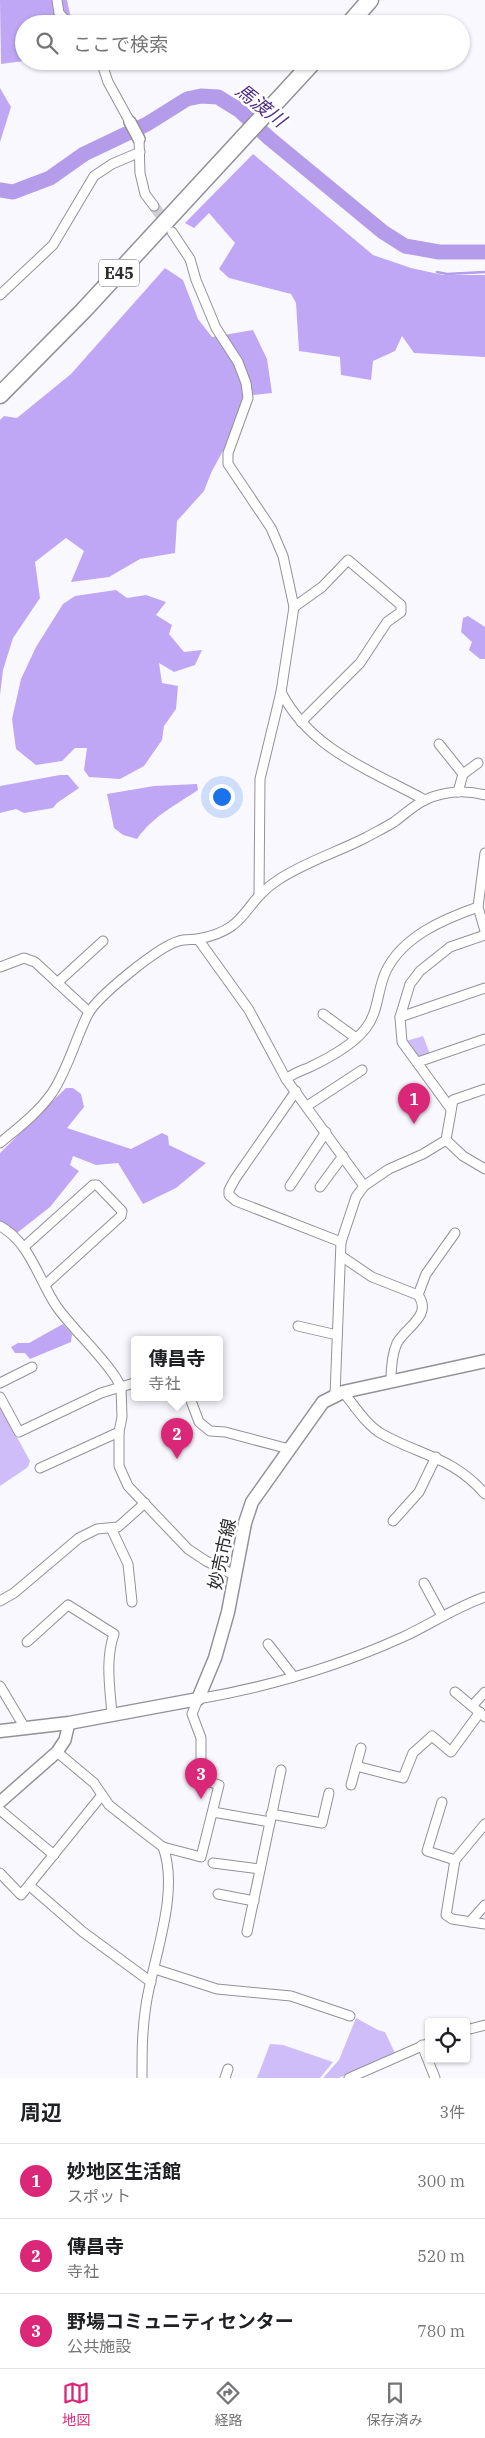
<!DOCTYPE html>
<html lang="ja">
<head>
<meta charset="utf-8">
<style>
  :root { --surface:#fff; --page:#f6f6f6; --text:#202124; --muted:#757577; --line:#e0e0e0; --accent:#db2777 }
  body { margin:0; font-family:"IBM Plex Serif","Noto Sans JP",serif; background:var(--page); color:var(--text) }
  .controls { position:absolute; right:15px; bottom:15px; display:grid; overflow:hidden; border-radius:5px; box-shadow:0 1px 4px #0004 }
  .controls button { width:45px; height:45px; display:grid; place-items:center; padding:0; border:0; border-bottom:1px solid var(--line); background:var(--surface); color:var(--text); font:25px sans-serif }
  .you { position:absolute; left:221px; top:796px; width:18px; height:18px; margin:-12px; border:4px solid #fff; border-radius:50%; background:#1a73e8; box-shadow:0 0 0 8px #1a73e833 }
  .badge { display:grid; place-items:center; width:32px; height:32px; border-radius:50%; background:var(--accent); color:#fff; font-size:16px; font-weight:700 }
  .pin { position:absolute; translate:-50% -41px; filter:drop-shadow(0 1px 2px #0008) }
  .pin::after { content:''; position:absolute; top:26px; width:18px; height:15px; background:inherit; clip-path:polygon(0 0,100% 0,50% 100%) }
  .popup { position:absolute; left:131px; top:1336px; width:92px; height:65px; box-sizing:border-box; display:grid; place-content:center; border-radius:5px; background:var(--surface); filter:drop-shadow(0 1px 4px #0005); font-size:16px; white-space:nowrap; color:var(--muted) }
  .popup b { font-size:19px; color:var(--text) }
  .popup::after { content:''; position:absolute; left:50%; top:100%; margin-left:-10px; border:10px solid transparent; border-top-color:var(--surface) }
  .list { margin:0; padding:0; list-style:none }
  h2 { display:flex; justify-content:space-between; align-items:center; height:65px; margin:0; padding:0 20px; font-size:21px }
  h2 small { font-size:16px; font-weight:400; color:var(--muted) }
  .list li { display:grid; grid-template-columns:32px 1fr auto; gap:15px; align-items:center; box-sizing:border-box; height:75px; padding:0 20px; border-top:1px solid var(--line) }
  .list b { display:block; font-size:19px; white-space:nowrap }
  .list p { margin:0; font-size:16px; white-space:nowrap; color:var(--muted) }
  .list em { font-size:16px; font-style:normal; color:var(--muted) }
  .icon { flex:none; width:28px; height:28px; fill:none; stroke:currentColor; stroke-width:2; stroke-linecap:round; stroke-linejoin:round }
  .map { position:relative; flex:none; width:485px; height:2078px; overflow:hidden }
  .search { position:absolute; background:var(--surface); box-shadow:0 1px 4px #0004; left:15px; right:15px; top:15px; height:55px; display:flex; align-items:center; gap:12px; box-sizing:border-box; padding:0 18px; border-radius:28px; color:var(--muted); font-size:19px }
  .sheet { height:290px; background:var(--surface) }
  nav { display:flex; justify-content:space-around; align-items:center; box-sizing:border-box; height:70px; border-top:1px solid var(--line); background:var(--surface); font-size:14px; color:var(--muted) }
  nav a { display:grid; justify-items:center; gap:2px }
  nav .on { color:var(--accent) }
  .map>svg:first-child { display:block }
  .green { fill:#cfbdf9 }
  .forest { fill:#bfa7f5 }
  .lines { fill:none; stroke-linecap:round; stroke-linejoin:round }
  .stream { stroke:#b49cea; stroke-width:2.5 }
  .river { stroke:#b49cea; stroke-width:15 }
  .tertiary-tunnel { stroke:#d1cfd5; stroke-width:11; stroke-dasharray:11 5.5; stroke-linecap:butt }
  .minor-casing { stroke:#939198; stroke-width:11 }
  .tertiary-casing { stroke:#939198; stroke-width:14 }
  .secondary-casing { stroke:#939198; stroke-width:15 }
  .motorway-casing { stroke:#939198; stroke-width:19 }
  .minor { stroke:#fff; stroke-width:9 }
  .tertiary { stroke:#fff; stroke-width:11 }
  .secondary { stroke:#fff; stroke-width:12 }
  .motorway { stroke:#fff; stroke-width:16 }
  .labels { text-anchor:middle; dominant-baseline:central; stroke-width:5; stroke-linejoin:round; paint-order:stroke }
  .shield { fill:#fff; stroke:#6c6b6d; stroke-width:1 }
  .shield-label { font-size:16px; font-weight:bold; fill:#2d2c2f }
  .street-label { font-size:18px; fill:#2d2c2f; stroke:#fff }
  .water-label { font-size:19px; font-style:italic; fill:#4f2b84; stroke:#fff }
</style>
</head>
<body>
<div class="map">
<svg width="485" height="2078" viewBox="0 0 485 2078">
  <rect width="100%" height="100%" fill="#faf8ff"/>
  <g class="green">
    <path d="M 423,1036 L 430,1054 L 420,1058 L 416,1057 L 406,1041 Z"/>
    <path d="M 0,1406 L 30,1461 L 28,1467 L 0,1486 Z"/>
    <path d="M 356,2018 L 378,2030 L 385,2032 L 395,2053 L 339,2078 L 323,2078 L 339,2060 Z"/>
    <path d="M 270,2044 L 283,2045 L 333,2062 L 320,2078 L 257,2078 Z"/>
  </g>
  <g class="forest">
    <path d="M 0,0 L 67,0 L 70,14 L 75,24 L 24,24 L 24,61 L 1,64 Z"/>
    <path d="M 26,61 L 84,61 L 83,67 Z"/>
    <path d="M 0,88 L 11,107 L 0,142 Z"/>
    <path d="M 253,154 L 373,255 L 411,268 L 443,275 L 485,275 L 485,357 L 414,353 L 402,336 L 395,351 L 373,361 L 371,380 L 341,375 L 340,357 L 299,351 L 296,303 L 291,294 L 229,278 L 219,269 L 235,243 L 209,213 L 194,228 L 185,223 Z"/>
    <path d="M 165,268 L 183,280 L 198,319 L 212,337 L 253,330 L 267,359 L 272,393 L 253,395 L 211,473 L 204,491 L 177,521 L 175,553 L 140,559 L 109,577 L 71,582 L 84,551 L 66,538 L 35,562 L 40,598 L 13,638 L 3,670 L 0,695 L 0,420 L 4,416 L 17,418 L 71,374 Z"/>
    <path d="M 116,590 L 127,598 L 146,595 L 166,602 L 156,615 L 172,625 L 169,634 L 184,652 L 202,650 L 195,665 L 174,672 L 159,663 L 162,683 L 178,686 L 176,709 L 164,726 L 162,740 L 144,766 L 120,779 L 89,777 L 84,770 L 87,748 L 75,748 L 62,761 L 36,765 L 16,749 L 12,719 L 21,679 L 36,647 L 63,604 L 75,596 Z"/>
    <path d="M 468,616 L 485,627 L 485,659 L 480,659 L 469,650 L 472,642 L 461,632 L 463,618 Z"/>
    <path d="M 60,775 L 68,775 L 79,788 L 57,803 L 53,808 L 24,813 L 16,809 L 0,813 L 0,786 Z"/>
    <path d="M 197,784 L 198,790 C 176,805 153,816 137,839 L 123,835 L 114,828 L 107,794 L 154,786 Z"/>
    <path d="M 66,1088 L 73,1088 L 81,1094 L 84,1107 L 67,1128 L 131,1149 L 162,1133 L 168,1136 L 169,1145 L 206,1163 L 176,1188 L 143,1204 L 118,1163 L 96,1165 L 73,1156 L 70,1165 L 79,1171 L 50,1207 L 17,1233 L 0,1224 L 0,1153 Z"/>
    <path d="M 63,1324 L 72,1334 L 71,1342 L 30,1359 L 25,1353 L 15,1353 L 11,1347 L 18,1343 L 29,1343 Z"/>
  </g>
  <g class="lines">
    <path class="stream" d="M 437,272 L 447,274 L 485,272"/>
    <path class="river" d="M 0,190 L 13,192 L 50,178 L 84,154 L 147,124 L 187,99 L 201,96 L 218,97 L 239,110 L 269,138 L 383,232 L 405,246 L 439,252 L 485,252"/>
    <path class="tertiary-tunnel" d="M 154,206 L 169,227"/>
    <g class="minor-casing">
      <g id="minor">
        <path d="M 57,0 L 59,13 L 69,24"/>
        <path d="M 101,61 L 108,82 L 130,122"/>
        <path d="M 139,139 L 140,173 L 145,194 L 154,206"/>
        <path d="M 172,232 L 190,259 L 196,280 L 216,328 L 238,362 L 246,383 L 248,398 L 228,453 L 228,464 L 271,528 L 283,556 L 294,607 L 281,692 L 260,779 L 259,894"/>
        <path d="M 0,295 L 53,245 L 94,176 L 112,164 L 140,152"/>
        <path d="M 294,607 L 322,587 L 348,560 L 401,605 L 401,612 L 387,622 L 360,663 L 301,722"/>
        <path d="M 281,692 C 311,750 370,770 425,800"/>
        <path d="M 439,744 L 463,774"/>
        <path d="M 458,792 L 463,774 L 478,763"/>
        <path d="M 478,907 L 485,931"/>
        <path d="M 0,967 L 24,958 L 35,962 L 89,1012"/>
        <path d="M 57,983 L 103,941"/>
        <path d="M 323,1014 L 356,1038"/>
        <path d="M 400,1017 L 485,988"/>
        <path d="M 418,1062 L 485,1039"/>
        <path d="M 286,1079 C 294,1073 301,1071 310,1067 C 329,1058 353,1045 366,1028 C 379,1011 377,990 386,971 C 403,936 444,919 478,907 L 485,853"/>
        <path d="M 296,1091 L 235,1179 L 229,1190 L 229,1195 L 236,1201 L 341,1242"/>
        <path d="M 307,1106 L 362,1070"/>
        <path d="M 451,1109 L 402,1042 L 400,1017 L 410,984 L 420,971 L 450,947 L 485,935"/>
        <path d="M 446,1140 L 463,1156 L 485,1169"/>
        <path d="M 0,1143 C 18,1128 38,1113 52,1093 C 68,1069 75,1040 88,1014 C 98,996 159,946 179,941 C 185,939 192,940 198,939"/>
        <path d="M 290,1186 L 326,1132"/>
        <path d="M 364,1186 L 389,1169 L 423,1154 L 446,1140 L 453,1100 L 485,1089"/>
        <path d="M 320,1187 L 343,1156"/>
        <path d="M 0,1226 C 30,1242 39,1281 57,1307 C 75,1332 100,1353 116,1378 L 121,1387 L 122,1417 L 119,1432 L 119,1466 L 128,1486 L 188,1549 L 206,1561 L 234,1575"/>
        <path d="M 24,1247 L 93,1185 L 97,1185 L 122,1211 L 121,1216 L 45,1285"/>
        <path d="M 341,1256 L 372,1277 L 418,1295 C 433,1315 406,1327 397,1343 C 392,1354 391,1370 391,1381"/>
        <path d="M 418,1295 L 426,1274 L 455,1233"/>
        <path d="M 298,1326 L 337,1335"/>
        <path d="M 0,1383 L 32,1367"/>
        <path d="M 343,1392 C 355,1406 366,1425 382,1434 C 421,1456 453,1457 485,1494"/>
        <path d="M 335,1395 L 341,1242 L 356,1197 L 364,1186 L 286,1079 L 249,1010 L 198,939 C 250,929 241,904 278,880 C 305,862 338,852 367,837 C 376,832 386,827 394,822 C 404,815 414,805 425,800 C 444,791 466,790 485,795"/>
        <path d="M 0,1397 L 19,1432 L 101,1393 L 134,1383"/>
        <path d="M 190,1398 L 199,1422 L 210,1431 L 225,1432 L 289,1449"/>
        <path d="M 40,1468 L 119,1432"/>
        <path d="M 393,1521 L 419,1492 L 436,1457"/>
        <path d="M 111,1528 L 128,1564 L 132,1602"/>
        <path d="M 424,1583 L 442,1616"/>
        <path d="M 0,1601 L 14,1593 L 79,1538 L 97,1529 L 118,1527 L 145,1503"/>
        <path d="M 27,1642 L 68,1605 L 114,1634 C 105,1660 110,1688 112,1715"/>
        <path d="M 268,1644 L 293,1676"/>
        <path d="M 0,1686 L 25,1728"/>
        <path d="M 455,1692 L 485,1717"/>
        <path d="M 472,1706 L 485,1692"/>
        <path d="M 57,1752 L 94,1783 L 109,1805 L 142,1831 L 163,1847 L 201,1857 L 219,1785 L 201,1779 L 201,1738 L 192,1714 L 198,1699 C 267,1687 339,1666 403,1637 C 431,1624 456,1607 485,1597"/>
        <path d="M 356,1766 L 403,1778 L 413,1753 L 432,1736 L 451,1752 L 480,1712"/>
        <path d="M 351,1785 L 361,1748"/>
        <path d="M 442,1802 L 427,1851 L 455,1860"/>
        <path d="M 0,1810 L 54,1855"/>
        <path d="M 213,1812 L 270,1822"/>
        <path d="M 271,1814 L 322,1823 L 329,1793"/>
        <path d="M 485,1824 L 455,1860 L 446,1915 L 452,1919 L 485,1924"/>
        <path d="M 213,1863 L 260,1869"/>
        <path d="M 0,1873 L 21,1895 L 102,1795"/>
        <path d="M 30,1886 L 83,1932 L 151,1982"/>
        <path d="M 218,1894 L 254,1901"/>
        <path d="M 470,1922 L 485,1905"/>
        <path d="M 247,1932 L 281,1770"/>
        <path d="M 155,1969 L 217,1989 L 291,1996 L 350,2016"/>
        <path d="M 466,2030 L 485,2025"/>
        <path d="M 422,2045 L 435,2078"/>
        <path d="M 142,2078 C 142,2053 142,2030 146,2005 C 153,1958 180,1893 163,1847"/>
        <path d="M 225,2078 L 228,2069"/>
        <path d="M 349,2078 L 429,2043"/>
      </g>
    </g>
    <g class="tertiary-casing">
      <g id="tertiary">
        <path d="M 130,122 L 139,139"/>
        <path d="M 0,1802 L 57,1752 L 65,1740 L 69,1723"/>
      </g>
    </g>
    <g class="secondary-casing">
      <path id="secondary" d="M 0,1731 L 69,1723 L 198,1699 L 215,1658 L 228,1612 L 245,1523 L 252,1502 L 323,1402 L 343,1392 L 485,1361"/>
    </g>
    <g class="motorway-casing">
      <g id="motorway">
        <path d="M 349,24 L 370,0"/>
        <path d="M 0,395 L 84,310 L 314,61"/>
      </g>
    </g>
    <use href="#minor" class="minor"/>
    <use href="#tertiary" class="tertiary"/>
    <use href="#secondary" class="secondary"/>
    <use href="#motorway" class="motorway"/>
  </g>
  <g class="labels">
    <rect class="shield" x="99" y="259.5" width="40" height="27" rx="4"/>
    <g class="shield-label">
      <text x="119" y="273">E45</text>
    </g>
    <g class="street-label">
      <text transform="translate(222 1554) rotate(-78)">妙売市線</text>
    </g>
    <g class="water-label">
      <text transform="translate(261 105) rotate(38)">馬渡川</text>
    </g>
  </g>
</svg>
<div class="controls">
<button><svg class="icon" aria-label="locate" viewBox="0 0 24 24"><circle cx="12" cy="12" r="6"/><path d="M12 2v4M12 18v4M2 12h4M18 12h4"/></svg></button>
</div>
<div class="you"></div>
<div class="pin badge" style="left:414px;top:1124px">1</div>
<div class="pin badge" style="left:177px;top:1459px">2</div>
<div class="popup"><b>傳昌寺</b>寺社</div>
<div class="pin badge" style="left:201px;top:1799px">3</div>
<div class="search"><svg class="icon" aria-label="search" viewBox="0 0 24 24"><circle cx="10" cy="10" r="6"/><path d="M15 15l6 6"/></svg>ここで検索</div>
</div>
<section class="sheet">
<h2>周辺<small>3件</small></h2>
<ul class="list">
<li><span class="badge">1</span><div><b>妙地区生活館</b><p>スポット</p></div><em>300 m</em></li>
<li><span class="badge">2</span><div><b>傳昌寺</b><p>寺社</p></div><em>520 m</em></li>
<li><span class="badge">3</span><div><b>野場コミュニティセンター</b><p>公共施設</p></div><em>780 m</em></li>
</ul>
</section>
<nav>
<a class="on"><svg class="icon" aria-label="map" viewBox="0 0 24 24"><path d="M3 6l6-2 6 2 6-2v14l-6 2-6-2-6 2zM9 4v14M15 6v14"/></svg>地図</a>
<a><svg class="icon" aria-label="directions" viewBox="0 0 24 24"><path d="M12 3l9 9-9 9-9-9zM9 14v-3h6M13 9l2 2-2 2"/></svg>経路</a>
<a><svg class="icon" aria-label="saved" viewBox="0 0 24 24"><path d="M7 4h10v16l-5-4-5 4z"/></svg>保存済み</a>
</nav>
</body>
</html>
